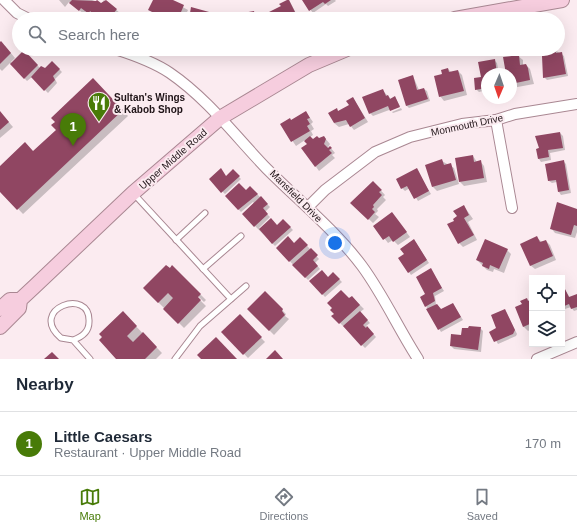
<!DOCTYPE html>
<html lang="en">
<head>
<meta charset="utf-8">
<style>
  :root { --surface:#fff; --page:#f2f2f3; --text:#1f2937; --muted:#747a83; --line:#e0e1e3; --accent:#487b08 }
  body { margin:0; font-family:Arial,sans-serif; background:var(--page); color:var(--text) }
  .controls { position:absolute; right:12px; bottom:12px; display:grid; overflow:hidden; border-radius:0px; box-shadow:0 4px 16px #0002 }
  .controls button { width:36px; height:36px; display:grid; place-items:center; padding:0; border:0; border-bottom:1px solid var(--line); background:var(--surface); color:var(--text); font:20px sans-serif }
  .compass { position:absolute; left:481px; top:68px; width:36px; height:36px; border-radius:50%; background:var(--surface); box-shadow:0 4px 16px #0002; rotate:182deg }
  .you { position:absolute; left:335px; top:243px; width:14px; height:14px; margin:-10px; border:3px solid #fff; border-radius:50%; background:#1a73e8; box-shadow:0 0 0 6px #1a73e833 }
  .badge { display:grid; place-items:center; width:26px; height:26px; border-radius:50%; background:var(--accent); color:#fff; font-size:13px; font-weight:700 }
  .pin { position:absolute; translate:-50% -33px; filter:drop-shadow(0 1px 2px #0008) }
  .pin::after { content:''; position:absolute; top:21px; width:14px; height:12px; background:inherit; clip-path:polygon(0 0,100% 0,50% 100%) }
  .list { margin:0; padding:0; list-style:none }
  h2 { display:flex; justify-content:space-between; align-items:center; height:52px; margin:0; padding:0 16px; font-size:17px }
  h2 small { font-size:13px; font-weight:400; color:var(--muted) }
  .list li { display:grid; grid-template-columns:26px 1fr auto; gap:12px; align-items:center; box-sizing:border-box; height:64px; padding:0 16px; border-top:1px solid var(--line) }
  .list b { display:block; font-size:15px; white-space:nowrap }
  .list p { margin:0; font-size:13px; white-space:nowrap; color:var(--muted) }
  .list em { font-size:13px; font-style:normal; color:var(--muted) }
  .icon { flex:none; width:22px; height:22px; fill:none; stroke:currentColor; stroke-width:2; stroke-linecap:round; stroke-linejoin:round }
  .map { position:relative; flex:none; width:577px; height:359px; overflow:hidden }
  .search { position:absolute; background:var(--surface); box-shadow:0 4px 16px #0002; left:12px; right:12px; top:12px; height:44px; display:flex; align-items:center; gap:10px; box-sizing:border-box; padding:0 14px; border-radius:22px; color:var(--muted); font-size:15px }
  .sheet { height:116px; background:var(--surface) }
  nav { display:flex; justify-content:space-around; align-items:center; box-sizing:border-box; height:56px; border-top:1px solid var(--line); background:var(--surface); font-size:11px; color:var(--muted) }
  nav a { display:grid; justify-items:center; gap:2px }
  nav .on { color:var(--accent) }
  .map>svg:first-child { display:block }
  .shadow { fill:#0003 }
  .building { fill:#904662 }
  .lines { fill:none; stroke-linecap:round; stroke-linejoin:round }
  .lane-casing { stroke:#a98792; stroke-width:7 }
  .street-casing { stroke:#a98792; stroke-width:12 }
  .secondary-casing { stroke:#a98792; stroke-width:16 }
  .lane { stroke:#fff; stroke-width:5 }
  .street { stroke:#fff; stroke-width:10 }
  .secondary { stroke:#f6cdde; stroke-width:14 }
  .labels { text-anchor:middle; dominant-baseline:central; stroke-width:4; stroke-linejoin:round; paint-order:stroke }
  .poi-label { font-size:10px; font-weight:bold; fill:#1f1317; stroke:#fbebf0; text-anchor:start }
  .street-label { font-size:10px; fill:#1f1317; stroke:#fbebf0 }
</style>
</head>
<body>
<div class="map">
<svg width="577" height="359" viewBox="0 0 577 359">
  <rect width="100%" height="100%" fill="#fbebf0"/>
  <g class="shadow">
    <path d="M 59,0 L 92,0 L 101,4 L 104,0 L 120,13 L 116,19 L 106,18 L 100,19 L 95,15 L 93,17 L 86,11 L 84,14 L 69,2 L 65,7 Z"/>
    <path d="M 154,0 L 172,1 L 188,10 L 184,19 L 163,19 L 149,10 Z"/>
    <path d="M 289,0 L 299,19 L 266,19 L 282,7 Z"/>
    <path d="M 303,0 L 335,0 L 336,1 L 328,6 L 326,4 L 313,13 Z"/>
    <path d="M 254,12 L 259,19 L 235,19 L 245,17 Z"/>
    <path d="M 0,44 L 5,46 L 15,58 L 11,62 L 12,63 L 24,52 L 40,68 L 45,69 L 52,62 L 62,72 L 55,79 L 57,83 L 48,93 L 32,77 L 27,81 L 10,63 L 2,71 L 0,69 Z"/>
    <path d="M 555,50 L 564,56 L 568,76 L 547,80 L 544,77 L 550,55 Z"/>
    <path d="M 518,56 L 523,60 L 523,65 L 526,65 L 530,69 L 534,84 L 512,88 L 511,74 L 507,74 Z"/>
    <path d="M 494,60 L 497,63 L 499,74 L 487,74 L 487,90 L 479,92 L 476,89 Z"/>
    <path d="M 448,69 L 451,72 L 458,71 L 462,75 L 467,95 L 444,101 L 440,96 L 443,75 Z"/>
    <path d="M 413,76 L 419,90 L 424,89 L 427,91 L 430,101 L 409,108 L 406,105 Z"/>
    <path d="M 99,85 L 128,116 L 23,214 L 0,190 L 0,167 L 33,152 L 57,130 Z"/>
    <path d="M 382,90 L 391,99 L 395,97 L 400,106 L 373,116 L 370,113 Z"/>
    <path d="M 353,98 L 368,122 L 354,130 L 349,124 L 339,127 L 334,123 L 339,112 L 350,105 Z"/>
    <path d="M 401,108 L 402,110 L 393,113 L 392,112 Z"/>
    <path d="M 0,112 L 13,127 L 0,138 Z"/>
    <path d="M 306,112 L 313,122 L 311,124 L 314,129 L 311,131 L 313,135 L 310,137 L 313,140 L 324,137 L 330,144 L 327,149 L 330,147 L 335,153 L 332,155 L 335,158 L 319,171 L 303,148 L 308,144 L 305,140 L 296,146 L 281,124 L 291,121 Z"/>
    <path d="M 560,133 L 563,136 L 565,150 L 550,153 L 551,160 L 541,162 L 539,159 L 537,149 Z"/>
    <path d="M 473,156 L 477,162 L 480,161 L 484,166 L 487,182 L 464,186 L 460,182 Z"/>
    <path d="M 442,161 L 454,168 L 459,184 L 437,191 L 433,187 Z"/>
    <path d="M 564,162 L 566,164 L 571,193 L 561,195 L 559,192 L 557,182 L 552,183 L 549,181 Z"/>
    <path d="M 221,169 L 226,177 L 233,171 L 241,179 L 225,194 L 210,179 Z"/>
    <path d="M 416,169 L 431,194 L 418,201 L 410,188 L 405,191 L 402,188 Z"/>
    <path d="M 373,182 L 385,195 L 383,197 L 386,200 L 377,209 L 378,211 L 375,214 L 379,217 L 373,223 L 352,203 Z"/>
    <path d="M 250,187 L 270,207 L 265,212 L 270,217 L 259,228 L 260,229 L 277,226 L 283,220 L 293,230 L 275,246 L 243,214 L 254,203 L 253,202 L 241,212 L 226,196 L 246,191 Z"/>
    <path d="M 464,206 L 473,219 L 468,222 L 477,240 L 463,247 L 459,243 L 458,217 Z"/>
    <path d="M 577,210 L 577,232 L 575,238 L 555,233 L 551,228 Z"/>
    <path d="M 392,213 L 410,237 L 398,245 L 393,240 L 388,243 L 375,226 Z"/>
    <path d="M 300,238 L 319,259 L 315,263 L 320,269 L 308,280 L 277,248 L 294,244 Z"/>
    <path d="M 537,238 L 542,242 L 546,241 L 550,245 L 556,260 L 535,269 L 530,265 Z"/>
    <path d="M 416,243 L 429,263 L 411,275 L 409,272 Z"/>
    <path d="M 507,250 L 511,254 L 504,273 L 494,269 L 493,272 L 487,270 L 477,260 Z"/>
    <path d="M 172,266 L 206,300 L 204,302 L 198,296 L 197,297 L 206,306 L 184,328 L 144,288 Z"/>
    <path d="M 431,270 L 444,291 L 435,296 L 436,305 L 442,310 L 453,304 L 463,320 L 441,332 L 426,306 Z"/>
    <path d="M 333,273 L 342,282 L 325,297 L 311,281 L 328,278 Z"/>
    <path d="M 564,288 L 570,298 L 577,296 L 577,310 L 574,311 L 571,307 L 562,310 L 562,289 Z"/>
    <path d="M 265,293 L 286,314 L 285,316 L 289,319 L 274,335 L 248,309 Z"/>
    <path d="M 352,297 L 364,309 L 360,312 L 370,323 L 366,326 L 376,337 L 365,348 L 333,316 Z"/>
    <path d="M 527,299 L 529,301 L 532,300 L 532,329 L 528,331 L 524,327 L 516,307 L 523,304 Z"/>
    <path d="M 505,310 L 517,334 L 516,336 L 498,344 L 491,332 L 498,329 Z"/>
    <path d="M 123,313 L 162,353 L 156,359 L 118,359 Z"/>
    <path d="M 240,316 L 265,342 L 248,358 L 223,332 Z"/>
    <path d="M 480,328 L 483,331 L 481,352 L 454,349 L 451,346 L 462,336 Z"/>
  </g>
  <g class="building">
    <path d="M 72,0 L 96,1 L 97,0 L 101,3 L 106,0 L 117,9 L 109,19 L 101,14 L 98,18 L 90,11 L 89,14 L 81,8 L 79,11 L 69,3 Z"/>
    <path d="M 153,0 L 173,0 L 184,5 L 178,19 L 167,19 L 148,10 Z"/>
    <path d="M 287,0 L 289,0 L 297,16 L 290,19 L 264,19 L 263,15 L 281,6 L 279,4 Z"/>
    <path d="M 302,0 L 331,0 L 325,4 L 323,2 L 309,11 Z"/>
    <path d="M 191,7 L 220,15 L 219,19 L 189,19 Z"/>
    <path d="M 254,11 L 256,19 L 234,19 L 234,16 L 244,16 L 243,13 Z"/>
    <path d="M 1,41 L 11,53 L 0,64 L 0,42 Z"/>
    <path d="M 555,49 L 556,53 L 562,52 L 566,74 L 543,78 L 542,56 L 549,54 L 548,51 Z"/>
    <path d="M 24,50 L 38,65 L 24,79 L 10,64 Z"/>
    <path d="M 519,55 L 520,65 L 526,64 L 528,68 L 530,80 L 511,84 L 511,74 L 506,74 L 503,57 Z"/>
    <path d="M 495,59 L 497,74 L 487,74 L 487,88 L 475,90 L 474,78 L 481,77 L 478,62 Z"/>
    <path d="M 52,61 L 60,69 L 53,76 L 55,80 L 44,91 L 31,77 L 41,66 L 45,68 Z"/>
    <path d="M 448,68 L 449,72 L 458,70 L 464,91 L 439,97 L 434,76 L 442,74 L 441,70 Z"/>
    <path d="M 413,75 L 417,90 L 424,88 L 428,99 L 406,106 L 398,80 Z"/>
    <path d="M 93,78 L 123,110 L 17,210 L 0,192 L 0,166 L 25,142 L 33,151 L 56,130 L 51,125 L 55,122 L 51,118 Z"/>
    <path d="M 383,89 L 386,96 L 388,95 L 390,99 L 395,96 L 400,107 L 390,111 L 388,106 L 369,114 L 362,97 Z"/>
    <path d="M 353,97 L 365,118 L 350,127 L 346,120 L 334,123 L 328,113 L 337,108 L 338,111 L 349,105 L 346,101 Z"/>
    <path d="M 0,111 L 9,122 L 0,130 Z"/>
    <path d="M 306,111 L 310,118 L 307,119 L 310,124 L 307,126 L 310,131 L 291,142 L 280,124 L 290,118 L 291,120 Z"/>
    <path d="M 560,132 L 563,148 L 548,150 L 549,157 L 538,159 L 536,149 L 539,148 L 535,136 Z"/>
    <path d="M 310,136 L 313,139 L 317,136 L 319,138 L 324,136 L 326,139 L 324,144 L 328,148 L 330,146 L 332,148 L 329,150 L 332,153 L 315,167 L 301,148 L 307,144 L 304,141 Z"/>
    <path d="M 473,155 L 474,162 L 481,160 L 484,178 L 459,182 L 455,158 Z"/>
    <path d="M 442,159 L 444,165 L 451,163 L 456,180 L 432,187 L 425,165 Z"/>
    <path d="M 564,160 L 569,190 L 558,192 L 556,180 L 548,181 L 545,164 Z"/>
    <path d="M 221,168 L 226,176 L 233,169 L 240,176 L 221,193 L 209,179 Z"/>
    <path d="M 417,168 L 429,191 L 414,199 L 407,186 L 401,189 L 396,179 Z"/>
    <path d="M 373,181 L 382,190 L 379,192 L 382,195 L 373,205 L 374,207 L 372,209 L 375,212 L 368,220 L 350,203 Z"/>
    <path d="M 239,183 L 246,190 L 250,186 L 258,194 L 238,210 L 225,196 Z"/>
    <path d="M 261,196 L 268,204 L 263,208 L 268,214 L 254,227 L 242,214 Z"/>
    <path d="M 557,202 L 577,209 L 577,226 L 574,225 L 571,235 L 550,229 Z"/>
    <path d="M 464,205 L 469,215 L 464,218 L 474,235 L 458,244 L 447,224 L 454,221 L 453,219 L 457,216 L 453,211 Z"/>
    <path d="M 392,212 L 407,232 L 393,242 L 389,236 L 383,240 L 373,226 Z"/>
    <path d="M 271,218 L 277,225 L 283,219 L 291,227 L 272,244 L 259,229 Z"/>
    <path d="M 288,236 L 294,243 L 300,237 L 308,245 L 289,262 L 276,248 Z"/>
    <path d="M 537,236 L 540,242 L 546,240 L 553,256 L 530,266 L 520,244 Z"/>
    <path d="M 414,239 L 427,260 L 408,273 L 398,258 L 404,254 L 400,249 Z"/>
    <path d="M 485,239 L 508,249 L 499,269 L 490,265 L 489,269 L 482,266 L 483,263 L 476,260 Z"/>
    <path d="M 311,248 L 318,255 L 313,260 L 318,266 L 305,278 L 292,265 Z"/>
    <path d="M 166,265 L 170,268 L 172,265 L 201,294 L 198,297 L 201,300 L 178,324 L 163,309 L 173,298 L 168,293 L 158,303 L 143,288 Z"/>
    <path d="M 431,268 L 442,288 L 433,293 L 435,301 L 425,307 L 420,297 L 425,294 L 416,277 Z"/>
    <path d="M 322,270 L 328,277 L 333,272 L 340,279 L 322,295 L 309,281 Z"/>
    <path d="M 564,287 L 569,297 L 577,294 L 577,307 L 571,309 L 569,304 L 562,307 L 562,288 Z"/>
    <path d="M 341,290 L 349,298 L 352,296 L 360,305 L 339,324 L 331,316 L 334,314 L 330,310 L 332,308 L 327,303 Z"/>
    <path d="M 265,291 L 283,309 L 282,311 L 285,315 L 269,331 L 247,309 Z"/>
    <path d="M 527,298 L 528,301 L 532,299 L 532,323 L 523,327 L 515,307 L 522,304 L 520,301 Z"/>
    <path d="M 453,303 L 461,317 L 438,330 L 426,309 L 437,304 L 441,309 Z"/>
    <path d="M 505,309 L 515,330 L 513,334 L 494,342 L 489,332 L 496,328 L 491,315 Z"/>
    <path d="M 123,311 L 137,326 L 127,336 L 133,342 L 143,332 L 157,347 L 145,359 L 116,359 L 99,340 L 102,337 L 99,334 Z"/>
    <path d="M 360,311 L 368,320 L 363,325 L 366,328 L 367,326 L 374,334 L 361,346 L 343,326 Z"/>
    <path d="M 240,314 L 262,337 L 243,355 L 221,332 Z"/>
    <path d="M 469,326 L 481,327 L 478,350 L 450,346 L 451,334 L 461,335 L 462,328 L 468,328 Z"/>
    <path d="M 216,337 L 237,359 L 201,359 L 197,355 Z"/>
    <path d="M 275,350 L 283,359 L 266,359 Z"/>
    <path d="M 52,352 L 59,359 L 44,359 Z"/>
  </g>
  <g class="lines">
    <g class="lane-casing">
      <g id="lane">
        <path d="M 134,194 L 231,299"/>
        <path d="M 176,240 L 205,213"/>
        <path d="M 203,269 L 241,236"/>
        <path d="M 73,340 C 82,337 89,332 89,322 C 91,286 27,309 61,338 L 73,340 L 90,359"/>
        <path d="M 175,359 L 200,326 L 246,286"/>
      </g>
    </g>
    <g class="street-casing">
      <g id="street">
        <path d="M 4,0 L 17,13 L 29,19"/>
        <path d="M 115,49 C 134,55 154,62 170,73 C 208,99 236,137 267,169 C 299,201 335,230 362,266 C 384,296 398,328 418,359"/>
        <path d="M 496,120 L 512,208"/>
        <path d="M 308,207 L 325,190 L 375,152 L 410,137 L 462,124 L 496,120 L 515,114 L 577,104"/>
        <path d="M 537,359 L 577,342"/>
      </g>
    </g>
    <g class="secondary-casing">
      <g id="secondary">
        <path d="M 455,19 L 562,0"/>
        <path d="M 0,309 L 10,300 L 20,300"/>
        <path d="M 0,327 L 19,308 L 20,300 L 35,286 L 133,193 L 220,118 L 309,65 L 347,49"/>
      </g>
    </g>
    <use href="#lane" class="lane"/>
    <use href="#street" class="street"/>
    <use href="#secondary" class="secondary"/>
  </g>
  <defs>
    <g id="restaurant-pin" transform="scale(1.15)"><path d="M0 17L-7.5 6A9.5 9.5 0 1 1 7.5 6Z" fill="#487b08" stroke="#fbebf0"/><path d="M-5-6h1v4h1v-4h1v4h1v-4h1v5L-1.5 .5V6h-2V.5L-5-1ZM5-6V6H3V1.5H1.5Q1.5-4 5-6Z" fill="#fff"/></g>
  </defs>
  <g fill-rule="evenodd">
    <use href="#restaurant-pin" x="99" y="103"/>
  </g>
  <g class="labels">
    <g class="poi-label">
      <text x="114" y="97">Sultan's Wings<tspan x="114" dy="12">&amp; Kabob Shop</tspan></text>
    </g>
    <g class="street-label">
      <text transform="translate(467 125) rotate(-12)">Monmouth Drive</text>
      <text transform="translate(173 159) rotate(-41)">Upper Middle Road</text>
      <text transform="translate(296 196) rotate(45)">Mansfield Drive</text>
    </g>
  </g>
</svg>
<div class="controls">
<button><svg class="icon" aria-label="locate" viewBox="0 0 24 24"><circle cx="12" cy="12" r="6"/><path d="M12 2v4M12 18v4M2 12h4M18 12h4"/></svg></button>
<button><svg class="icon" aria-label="layers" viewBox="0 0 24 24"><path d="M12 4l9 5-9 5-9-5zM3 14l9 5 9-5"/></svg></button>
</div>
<svg class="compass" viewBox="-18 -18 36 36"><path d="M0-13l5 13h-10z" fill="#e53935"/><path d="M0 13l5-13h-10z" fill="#747a83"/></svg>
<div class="you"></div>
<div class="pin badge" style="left:73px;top:146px">1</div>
<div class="search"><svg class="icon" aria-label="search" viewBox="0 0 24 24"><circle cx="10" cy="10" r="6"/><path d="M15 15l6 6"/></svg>Search here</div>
</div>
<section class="sheet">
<h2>Nearby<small></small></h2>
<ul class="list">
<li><span class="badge">1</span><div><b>Little Caesars</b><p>Restaurant · Upper Middle Road</p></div><em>170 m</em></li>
</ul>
</section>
<nav>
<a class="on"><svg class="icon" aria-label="map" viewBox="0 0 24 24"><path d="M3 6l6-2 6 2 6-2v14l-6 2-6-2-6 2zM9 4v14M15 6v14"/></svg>Map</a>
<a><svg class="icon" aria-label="directions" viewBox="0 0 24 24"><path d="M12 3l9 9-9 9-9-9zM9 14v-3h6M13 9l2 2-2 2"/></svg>Directions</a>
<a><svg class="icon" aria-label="saved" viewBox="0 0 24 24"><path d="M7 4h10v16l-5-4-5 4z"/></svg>Saved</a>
</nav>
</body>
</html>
